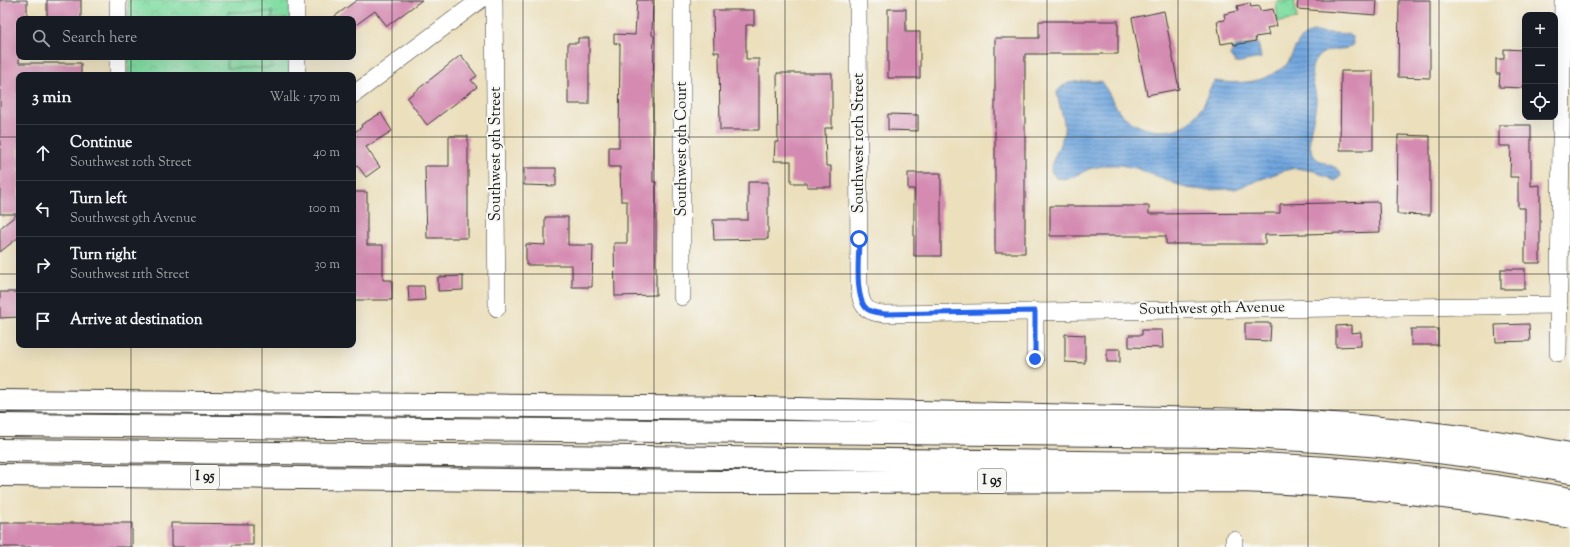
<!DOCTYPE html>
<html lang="en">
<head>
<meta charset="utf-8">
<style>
  :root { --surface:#171b24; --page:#20242c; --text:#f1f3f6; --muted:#9ea1a6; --line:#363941 }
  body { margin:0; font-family:"Sorts Mill Goudy",serif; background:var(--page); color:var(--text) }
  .controls { position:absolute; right:12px; top:12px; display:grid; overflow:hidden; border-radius:8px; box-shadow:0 4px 16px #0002 }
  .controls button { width:36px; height:36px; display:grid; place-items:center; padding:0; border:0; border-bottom:1px solid var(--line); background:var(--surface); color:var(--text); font:20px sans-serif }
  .stop { position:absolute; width:12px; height:12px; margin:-9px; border:3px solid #2563eb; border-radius:50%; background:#fff }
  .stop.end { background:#2563eb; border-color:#fff; box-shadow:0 1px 4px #0008 }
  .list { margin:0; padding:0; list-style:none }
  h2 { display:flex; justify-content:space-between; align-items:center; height:52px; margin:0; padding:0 16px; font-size:17px }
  h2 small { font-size:13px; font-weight:400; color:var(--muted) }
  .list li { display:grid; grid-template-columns:26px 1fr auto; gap:12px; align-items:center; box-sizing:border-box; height:56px; padding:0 16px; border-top:1px solid var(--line) }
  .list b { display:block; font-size:15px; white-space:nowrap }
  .list p { margin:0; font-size:13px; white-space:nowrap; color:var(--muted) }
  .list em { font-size:13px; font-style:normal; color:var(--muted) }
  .icon { flex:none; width:22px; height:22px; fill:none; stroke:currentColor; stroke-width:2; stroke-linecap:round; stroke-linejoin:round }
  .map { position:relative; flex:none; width:1570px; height:547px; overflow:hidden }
  .search { position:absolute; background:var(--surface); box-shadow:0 4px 16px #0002; left:16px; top:16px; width:340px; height:44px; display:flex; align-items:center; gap:10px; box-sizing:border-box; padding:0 14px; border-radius:8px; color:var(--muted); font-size:15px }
  .panel { position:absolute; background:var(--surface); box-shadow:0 4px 16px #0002; left:16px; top:72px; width:340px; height:276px; border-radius:8px }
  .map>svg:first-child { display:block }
  .park { fill:url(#park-crowns); stroke:#507d60 }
  .pitch { fill:#83dea4; stroke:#507d60 }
  .water { fill:url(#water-rules); stroke:#46617d }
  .building { fill:#d48ab1 }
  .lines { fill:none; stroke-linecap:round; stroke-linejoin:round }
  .minor-casing { stroke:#3b3934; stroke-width:18 }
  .highway-casing { stroke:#3b3934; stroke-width:24 }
  .minor { stroke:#fff; stroke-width:17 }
  .highway { stroke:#fff; stroke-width:22 }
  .route { stroke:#2563eb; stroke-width:5 }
  .grid { fill:none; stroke:#1c1c1c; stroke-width:1; stroke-opacity:0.55 }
  .labels { text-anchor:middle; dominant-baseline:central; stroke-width:4; stroke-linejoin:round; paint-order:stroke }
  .shield { fill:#f6f6f2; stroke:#5d5d5c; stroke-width:1 }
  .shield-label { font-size:14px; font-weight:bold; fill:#1c1c1c }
  .street-label { font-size:15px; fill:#1c1c1c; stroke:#f6f6f2 }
</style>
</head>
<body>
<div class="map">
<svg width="1570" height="547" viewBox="0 0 1570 547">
  <defs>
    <pattern id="park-crowns" width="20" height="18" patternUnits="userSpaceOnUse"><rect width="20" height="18" fill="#83dea4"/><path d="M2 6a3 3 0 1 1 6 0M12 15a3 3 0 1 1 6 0" fill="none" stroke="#71be8d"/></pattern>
    <pattern id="water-rules" width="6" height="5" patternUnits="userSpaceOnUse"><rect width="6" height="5" fill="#71a6de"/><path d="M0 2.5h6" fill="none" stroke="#5c86b3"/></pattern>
  </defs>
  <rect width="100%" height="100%" fill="#f6f6f2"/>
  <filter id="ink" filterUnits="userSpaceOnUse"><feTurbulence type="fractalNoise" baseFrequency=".025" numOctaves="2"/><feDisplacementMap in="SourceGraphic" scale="8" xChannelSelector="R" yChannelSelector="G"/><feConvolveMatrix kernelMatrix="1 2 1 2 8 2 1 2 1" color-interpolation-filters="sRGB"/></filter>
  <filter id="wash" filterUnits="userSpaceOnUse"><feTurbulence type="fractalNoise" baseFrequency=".012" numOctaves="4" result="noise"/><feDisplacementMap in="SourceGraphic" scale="16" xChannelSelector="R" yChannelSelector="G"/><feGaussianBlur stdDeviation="0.9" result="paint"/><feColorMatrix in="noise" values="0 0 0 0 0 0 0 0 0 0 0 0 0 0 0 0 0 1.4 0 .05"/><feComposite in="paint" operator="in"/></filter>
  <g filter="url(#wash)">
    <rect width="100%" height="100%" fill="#ebdfbc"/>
    <g class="park">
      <rect x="128" y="0" width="162" height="19"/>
      <path d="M 1294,0 L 1297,19 L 1278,22 L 1276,2 Z"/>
      <rect x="128" y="57" width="163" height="18"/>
    </g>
    <g class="pitch">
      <rect x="228" y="12" width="44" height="7"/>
      <rect x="227" y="57" width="44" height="11"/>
    </g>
    <g class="water">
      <path d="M 1313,32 L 1347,34 L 1352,37 L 1353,43 L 1351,47 C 1339,51 1326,47 1317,58 C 1305,72 1317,87 1316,102 C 1315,120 1304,140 1314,156 C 1320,164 1333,164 1340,171 L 1341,177 L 1335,181 L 1314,171 L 1295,168 L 1283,171 L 1235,189 L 1203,190 L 1186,188 L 1136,168 L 1120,165 L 1106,165 L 1089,169 L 1068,179 L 1056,178 L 1051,171 C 1052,157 1061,146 1064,132 C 1066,119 1058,106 1057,92 C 1059,90 1061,87 1064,85 C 1069,81 1096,80 1102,82 C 1108,91 1113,103 1119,111 C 1138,134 1176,139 1196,116 C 1198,113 1201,109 1203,106 C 1208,98 1208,87 1215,81 C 1236,84 1259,84 1277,71 C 1281,69 1284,67 1287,64 C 1296,49 1296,38 1313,32 Z"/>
      <path d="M 1258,43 L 1261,58 L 1235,63 L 1235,60 L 1232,59 L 1230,56 L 1231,53 L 1233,52 L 1232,48 Z"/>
    </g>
    <g id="blocks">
      <g class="building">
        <path d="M 0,0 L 27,0 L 27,19 L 19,19 L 19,63 L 81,63 L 81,75 L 19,75 L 19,237 L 0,252 L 0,228 L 18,214 L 0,214 Z"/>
        <rect x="47" y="0" width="34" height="19"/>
        <path d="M 357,0 L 422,0 L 387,26 L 375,11 L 353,27 L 353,19 L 331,19 Z"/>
        <path d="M 637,0 L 653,0 L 652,35 L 654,36 L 653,79 L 653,182 L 656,182 L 656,295 L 615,296 L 614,243 L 627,243 L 627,201 L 621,201 L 620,167 L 609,167 L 609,147 L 619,147 L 620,44 L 614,43 L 614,34 L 635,35 Z"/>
        <path d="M 1298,0 L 1377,0 L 1376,15 L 1297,9 Z"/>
        <path d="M 1399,0 L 1430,0 L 1430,78 L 1398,77 Z"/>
        <path d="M 1250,3 L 1251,7 L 1259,6 L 1260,11 L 1273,9 L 1277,26 L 1267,28 L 1269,35 L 1255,37 L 1256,41 L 1234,45 L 1233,42 L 1221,44 L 1217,21 L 1225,20 L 1224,14 L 1238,11 L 1237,6 Z"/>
        <path d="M 888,9 L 906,9 L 906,32 L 920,32 L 920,78 L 888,78 Z"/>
        <path d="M 713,10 L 754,10 L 754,25 L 746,25 L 746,59 L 759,59 L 759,130 L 720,130 L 719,52 L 714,52 Z"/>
        <path d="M 1164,11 L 1179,89 L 1147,95 L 1132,18 Z"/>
        <path d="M 1039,21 L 1118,21 L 1118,54 L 1025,54 L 1025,253 L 995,253 L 995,38 L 1039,38 Z"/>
        <path d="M 578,38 L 589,38 L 589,104 L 568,104 L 568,43 L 578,43 Z"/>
        <path d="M 1504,49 L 1525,50 L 1525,88 L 1499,87 L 1500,74 L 1496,74 L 1496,59 L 1504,59 Z"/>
        <path d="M 461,55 L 477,76 L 471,80 L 477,87 L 427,125 L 407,98 Z"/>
        <path d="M 1341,71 L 1373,71 L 1373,150 L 1340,150 Z"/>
        <path d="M 777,73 L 832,73 L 832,128 L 825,128 L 826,166 L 831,166 L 831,187 L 807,187 L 807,183 L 791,183 L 791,161 L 774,161 L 775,142 L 778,142 Z"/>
        <path d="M 381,113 L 392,131 L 366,147 L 380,167 L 366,177 L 357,165 L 353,167 L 353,133 L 362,127 L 361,125 Z"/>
        <path d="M 888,114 L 918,115 L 918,131 L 888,130 Z"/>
        <path d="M 1499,125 L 1531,125 L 1531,186 L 1540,185 L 1540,263 L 1525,263 L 1525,208 L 1518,208 L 1518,177 L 1510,177 L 1511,146 L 1499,146 Z"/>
        <path d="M 1398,135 L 1430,136 L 1430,215 L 1397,214 Z"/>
        <path d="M 449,136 L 468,136 L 468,238 L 427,238 L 425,166 L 449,166 Z"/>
        <path d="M 524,168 L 556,168 L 556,186 L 524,185 Z"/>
        <path d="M 908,173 L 941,173 L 941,256 L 914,256 L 914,189 L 908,189 Z"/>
        <path d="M 748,182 L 768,182 L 768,239 L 714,240 L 713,220 L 748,220 Z"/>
        <path d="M 353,192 L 367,192 L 367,245 L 383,245 L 383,280 L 392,280 L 392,300 L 353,300 Z"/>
        <path d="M 1379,202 L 1380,232 L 1265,235 L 1265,244 L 1166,244 L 1166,236 L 1050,236 L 1050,206 L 1149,206 L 1149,214 L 1280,213 L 1280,204 Z"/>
        <path d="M 545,217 L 568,217 L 568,245 L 593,245 L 592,287 L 572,287 L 572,265 L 526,265 L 526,244 L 545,245 Z"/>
        <rect x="1501" y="269" width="24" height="20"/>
        <path d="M 463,276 L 463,290 L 438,291 L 438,277 Z"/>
        <path d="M 408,286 L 424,286 L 425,300 L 409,301 Z"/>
        <path d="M 0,292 L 19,292 L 19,317 L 0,318 Z"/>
        <path d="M 1245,323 L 1271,323 L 1270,341 L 1245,340 Z"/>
        <path d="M 1529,324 L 1530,341 L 1496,342 L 1495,325 Z"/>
        <path d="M 1351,325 L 1351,333 L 1361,332 L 1361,346 L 1336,347 L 1336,326 Z"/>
        <rect x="1411" y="329" width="27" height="16"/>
        <path d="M 1142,330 L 1162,330 L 1163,348 L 1129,347 L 1129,335 L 1142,335 Z"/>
        <path d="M 1065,334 L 1085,335 L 1085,363 L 1065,362 Z"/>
        <rect x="1107" y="349" width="13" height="13"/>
        <rect x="0" y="523" width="132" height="24"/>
        <path d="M 171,523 L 253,524 L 253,545 L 232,545 L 232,547 L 171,547 Z"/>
      </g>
    </g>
  </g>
  <g filter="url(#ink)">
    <use href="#blocks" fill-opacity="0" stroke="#3b3934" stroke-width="1"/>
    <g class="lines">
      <g class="minor-casing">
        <g id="minor">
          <path d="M 118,0 L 118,19"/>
          <path d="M 296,0 L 296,19"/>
          <path d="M 494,0 L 497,308"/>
          <path d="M 682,0 L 682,297"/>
          <path d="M 858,0 L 859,284 C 860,304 864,313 885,314 L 1559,305"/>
          <path d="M 118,57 L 118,75"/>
          <path d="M 297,57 L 297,75"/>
          <path d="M 353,95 L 480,0"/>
          <path d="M 1035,311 L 1035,359"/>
          <path d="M 1558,353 L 1563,0"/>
          <path d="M 1234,547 L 1234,540"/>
        </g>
      </g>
      <g class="highway-casing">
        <g id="highway">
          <path d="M 0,401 L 755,408 L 1288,421 C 1383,426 1477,437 1570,454"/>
          <path d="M 0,425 L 1220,436 C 1337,440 1454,450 1570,472"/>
          <path d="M 0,450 L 1259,464 C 1364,469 1467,479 1570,499"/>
          <path d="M 0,475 L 717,482 L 1240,481 C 1351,485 1461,496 1570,517"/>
        </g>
      </g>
      <use href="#minor" class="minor"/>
      <use href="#highway" class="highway"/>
    </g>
  </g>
  <g class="lines" filter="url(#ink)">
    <path class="route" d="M 859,239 C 859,256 854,298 867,309 C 872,313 880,313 885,314 L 1035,311 L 1035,359"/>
  </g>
  <path class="grid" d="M 131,0 L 131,19M 262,0 L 262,19M 392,0 L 392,547M 523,0 L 523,547M 654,0 L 654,547M 785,0 L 785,547M 916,0 L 916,547M 1047,0 L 1047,547M 1178,0 L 1178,547M 1308,0 L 1308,547M 1439,0 L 1439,547M 131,57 L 131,75M 262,57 L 262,75M 0,137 L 19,137M 353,137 L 1570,137M 0,274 L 19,274M 353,274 L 1570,274M 131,345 L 131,547M 262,345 L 262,547M 0,410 L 1570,410"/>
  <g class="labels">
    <g class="shield">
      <rect x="191" y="465" width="28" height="24" rx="3"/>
      <rect x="978" y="469" width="28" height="24" rx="3"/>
    </g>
    <g class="shield-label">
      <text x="205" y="477">I 95</text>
      <text x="992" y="481">I 95</text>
    </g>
    <g class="street-label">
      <text transform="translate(859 143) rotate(-90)">Southwest 10th Street</text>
      <text transform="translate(682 149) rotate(-90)">Southwest 9th Court</text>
      <text transform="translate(496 154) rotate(-90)">Southwest 9th Street</text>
      <text transform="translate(1212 309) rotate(-1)">Southwest 9th Avenue</text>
    </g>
  </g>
</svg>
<div class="controls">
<button>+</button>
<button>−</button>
<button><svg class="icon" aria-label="locate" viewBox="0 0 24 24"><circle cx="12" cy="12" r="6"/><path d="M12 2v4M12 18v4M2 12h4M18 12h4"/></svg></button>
</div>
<div class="stop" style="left:859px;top:239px"></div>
<div class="stop end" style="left:1035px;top:359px"></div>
<div class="search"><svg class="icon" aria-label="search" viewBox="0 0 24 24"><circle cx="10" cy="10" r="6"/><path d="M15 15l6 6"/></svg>Search here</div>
<section class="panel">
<h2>3 min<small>Walk · 170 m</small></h2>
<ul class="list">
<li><svg class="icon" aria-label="ahead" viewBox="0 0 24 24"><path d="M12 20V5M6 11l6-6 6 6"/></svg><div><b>Continue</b><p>Southwest 10th Street</p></div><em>40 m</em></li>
<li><svg class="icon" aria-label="left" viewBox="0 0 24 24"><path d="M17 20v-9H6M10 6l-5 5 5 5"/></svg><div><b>Turn left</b><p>Southwest 9th Avenue</p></div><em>100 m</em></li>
<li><svg class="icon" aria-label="right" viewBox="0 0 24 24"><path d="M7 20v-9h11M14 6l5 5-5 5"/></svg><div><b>Turn right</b><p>Southwest 11th Street</p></div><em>30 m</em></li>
<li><svg class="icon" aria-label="arrive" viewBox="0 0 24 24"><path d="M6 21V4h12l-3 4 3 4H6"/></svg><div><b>Arrive at destination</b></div></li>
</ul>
</section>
</div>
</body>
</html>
